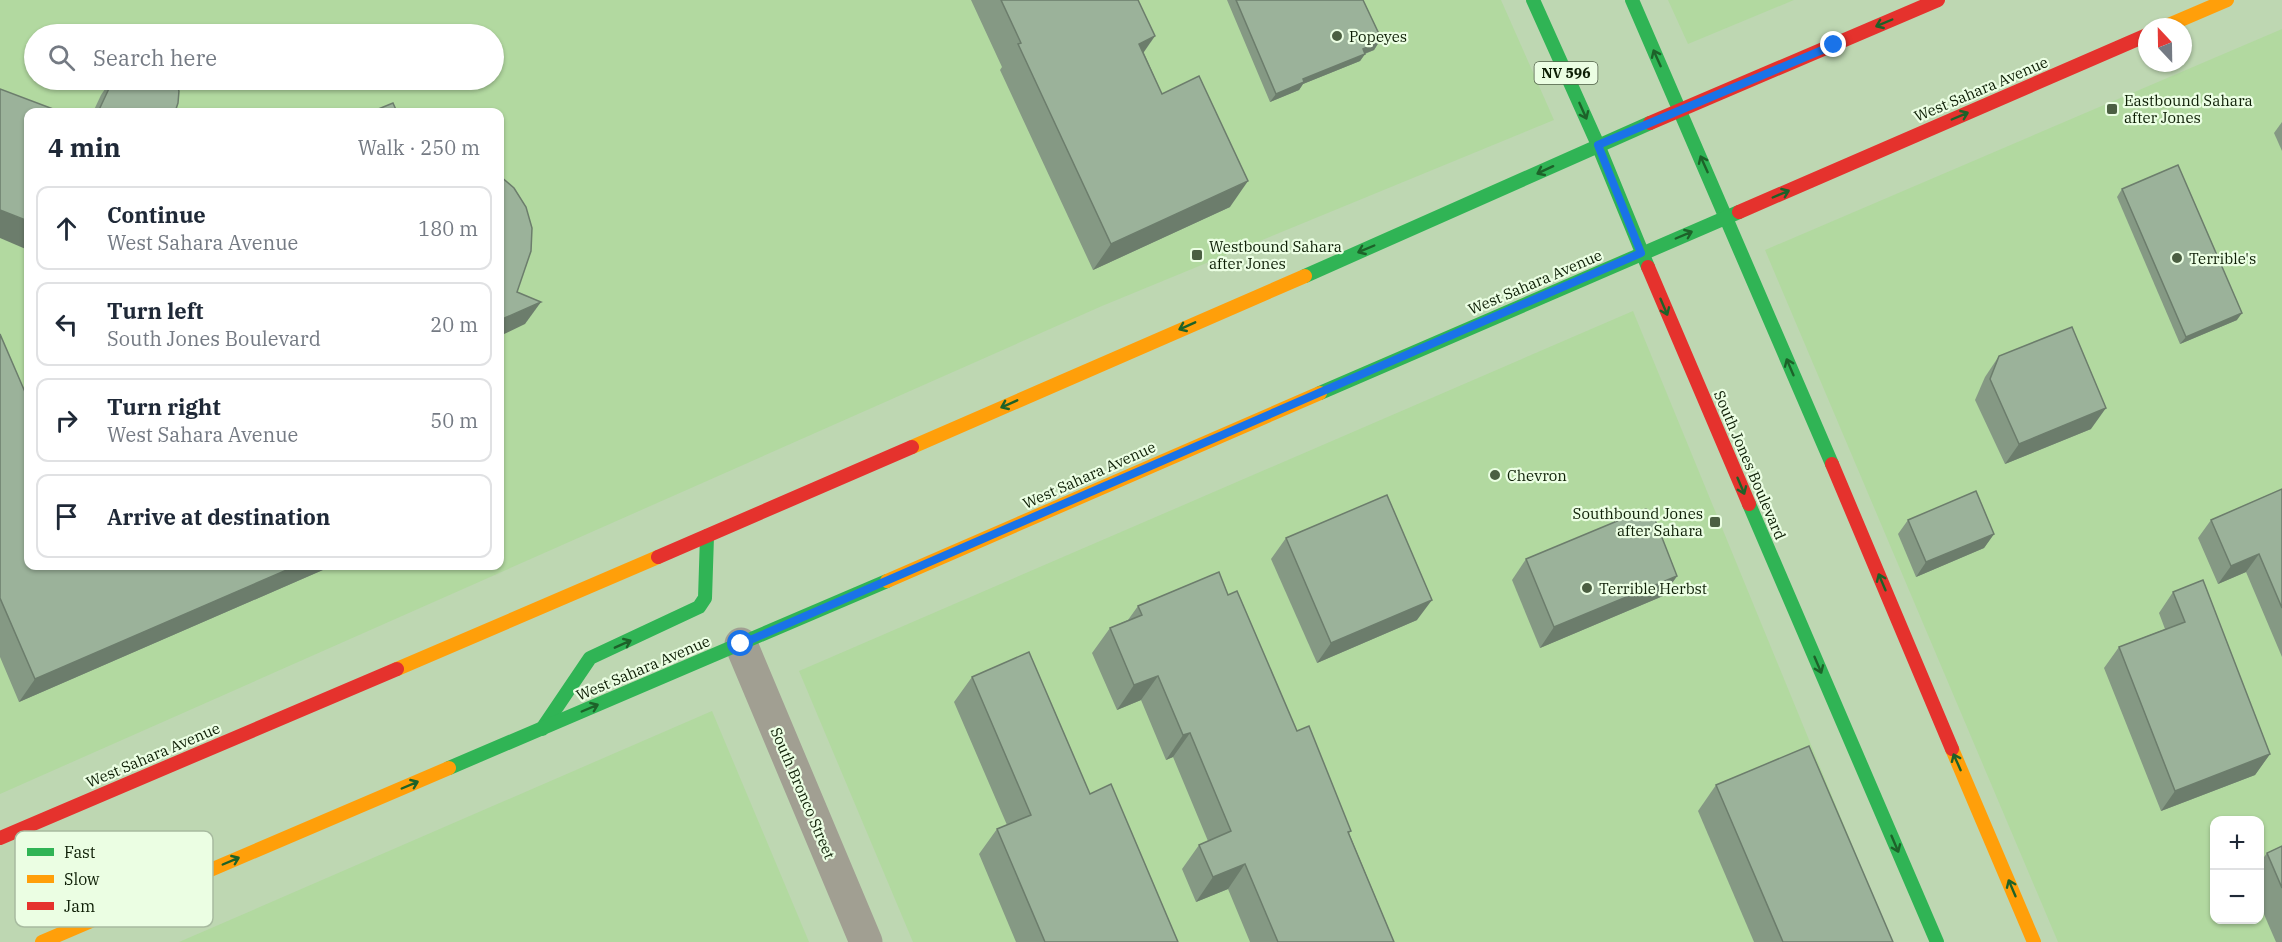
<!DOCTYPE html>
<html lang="en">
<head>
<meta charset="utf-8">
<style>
  :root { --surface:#fff; --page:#f2f2f3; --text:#1f2937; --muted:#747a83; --line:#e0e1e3 }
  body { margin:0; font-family:"IBM Plex Serif",serif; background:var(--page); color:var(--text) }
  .controls { position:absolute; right:18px; bottom:18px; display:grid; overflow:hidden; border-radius:12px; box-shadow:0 2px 4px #0004 }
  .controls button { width:54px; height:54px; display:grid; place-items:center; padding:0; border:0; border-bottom:2px solid var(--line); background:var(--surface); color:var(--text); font:30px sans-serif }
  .compass { position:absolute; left:2138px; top:18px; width:54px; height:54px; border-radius:50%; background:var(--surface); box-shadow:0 2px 4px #0004; rotate:338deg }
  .stop { position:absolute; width:18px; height:18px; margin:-14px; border:4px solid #1a73e8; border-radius:50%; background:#fff }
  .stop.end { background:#1a73e8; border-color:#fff; box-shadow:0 2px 6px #0008 }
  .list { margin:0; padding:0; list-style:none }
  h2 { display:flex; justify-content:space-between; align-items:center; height:78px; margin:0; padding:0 24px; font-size:26px }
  h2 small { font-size:20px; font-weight:400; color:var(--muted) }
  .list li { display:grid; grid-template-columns:39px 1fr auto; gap:18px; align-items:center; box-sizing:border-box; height:84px; margin:0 12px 12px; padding:0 12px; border:2px solid var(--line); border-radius:12px }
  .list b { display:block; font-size:22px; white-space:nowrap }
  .list p { margin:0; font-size:20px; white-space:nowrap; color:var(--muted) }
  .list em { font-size:20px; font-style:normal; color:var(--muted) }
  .icon { flex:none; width:33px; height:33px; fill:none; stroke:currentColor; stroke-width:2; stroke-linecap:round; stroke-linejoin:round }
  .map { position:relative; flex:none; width:2282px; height:942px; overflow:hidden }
  .search { position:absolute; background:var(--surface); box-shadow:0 2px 4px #0004; left:24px; top:24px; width:480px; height:66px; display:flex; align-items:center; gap:15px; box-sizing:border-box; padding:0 21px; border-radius:33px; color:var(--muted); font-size:22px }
  .panel { position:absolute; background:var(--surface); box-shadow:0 2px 4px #0004; left:24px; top:108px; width:480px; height:462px; border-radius:12px }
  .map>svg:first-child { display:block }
  .built { fill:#b2d9a0; fill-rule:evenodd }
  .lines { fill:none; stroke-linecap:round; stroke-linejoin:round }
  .street { stroke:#a19f92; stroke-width:33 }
  .fast { stroke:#30b455; stroke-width:14 }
  .slow { stroke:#ff9f0a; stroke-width:14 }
  .jam { stroke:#e5322d; stroke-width:14 }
  .wall { fill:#859984 }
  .shaded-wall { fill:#6c7d6c }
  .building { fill:#9bb29a; stroke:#6c7d6c; stroke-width:1.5 }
  .oneway { stroke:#1d6229 }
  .route { stroke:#1a73e8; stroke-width:8 }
  .poi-dot { fill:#4b5f42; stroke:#ebfee3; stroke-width:2 }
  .labels { text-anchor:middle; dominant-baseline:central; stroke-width:4.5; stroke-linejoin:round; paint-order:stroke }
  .shield { fill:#ebfee3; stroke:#506148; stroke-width:1.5 }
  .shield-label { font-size:14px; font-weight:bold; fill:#0d1e05 }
  .poi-label { font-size:15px; fill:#0d1e05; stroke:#ebfee3; text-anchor:start }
  .street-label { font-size:15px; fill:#0d1e05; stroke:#ebfee3 }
  .key { fill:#ebfee3; stroke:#a8bba0; stroke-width:1.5 }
  .key-label { font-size:16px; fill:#0d1e05 }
</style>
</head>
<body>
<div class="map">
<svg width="2282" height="942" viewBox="0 0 2282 942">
  <rect width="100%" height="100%" fill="#bed7b2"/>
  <g class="built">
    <path d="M 0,0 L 1501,0 L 1554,120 L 1102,306 L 0,794 ZM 34,34 L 494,34 L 494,80 L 34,80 ZM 28,112 L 500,112 L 500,566 L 28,566 Z"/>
    <path d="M 1668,0 L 1794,0 L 1688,44 Z"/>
    <path d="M 2282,29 L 2282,942 L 2058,942 L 1765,250 ZM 2214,820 L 2260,820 L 2260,920 L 2214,920 Z"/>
    <path d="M 1633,311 L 1892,942 L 913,942 L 799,671 Z"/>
    <path d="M 712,711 L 809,942 L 179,942 Z"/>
  </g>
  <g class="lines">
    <path class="street" d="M 741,644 L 866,942"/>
    <g class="fast">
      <path d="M 1533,0 L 1598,145 L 1648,267"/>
      <path d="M 1632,0 L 1832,464"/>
      <path d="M 1305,276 L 1650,123"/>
      <path d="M 1320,393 L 1739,212"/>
      <path d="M 1749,504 L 1937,942"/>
      <path d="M 542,729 L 590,658 L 699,607 L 705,598 L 707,536"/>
      <path d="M 449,768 L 887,581"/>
    </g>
    <g class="slow">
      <path d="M 2164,27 L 2227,0"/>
      <path d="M 912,447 L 1305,276"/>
      <path d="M 887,581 L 1320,393"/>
      <path d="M 397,669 L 658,557"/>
      <path d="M 1952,749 L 2034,942"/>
      <path d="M 42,942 L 449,768"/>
    </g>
    <g class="jam">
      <path d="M 1650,123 L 1938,0"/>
      <path d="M 1739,212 L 2147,35"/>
      <path d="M 1648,267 L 1749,504"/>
      <path d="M 1832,464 L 1952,749"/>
      <path d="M 658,557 L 912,447"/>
      <path d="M 0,838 L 397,669"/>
    </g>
  </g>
  <g class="wall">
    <path d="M 971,0 L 1138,0 L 1144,53 L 1162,94 L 1230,207 L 1093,270 L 1000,70 L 1002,67 Z"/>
    <path d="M 1227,0 L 1363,0 L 1380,36 L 1378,39 L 1379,42 L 1374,50 L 1365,54 L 1360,61 L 1303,84 L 1299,90 L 1270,102 Z"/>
    <path d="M 111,80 L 175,80 L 175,112 L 93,112 L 101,95 Z"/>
    <path d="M 2282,122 L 2282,151 L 2274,133 Z"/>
    <path d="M 2122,189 L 2237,320 L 2180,344 L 2117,197 Z"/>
    <path d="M 0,334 L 28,566 L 332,566 L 19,702 L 0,657 Z"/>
    <path d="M 1999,356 L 2091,429 L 2005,464 L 1975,400 L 1985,377 Z"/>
    <path d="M 2282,489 L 2282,657 L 2246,572 L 2218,584 L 2198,538 L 2211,520 Z"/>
    <path d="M 1648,514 L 1677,576 L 1663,596 L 1540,648 L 1512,580 L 1526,559 Z"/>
    <path d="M 1908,520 L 1994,534 L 1984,548 L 1916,577 L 1898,534 Z"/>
    <path d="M 1286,538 L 1417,620 L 1317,663 L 1271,559 Z"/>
    <path d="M 2173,592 L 2270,754 L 2255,775 L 2161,811 L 2104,668 L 2119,647 L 2165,629 L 2159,613 Z"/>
    <path d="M 1228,595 L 1297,731 L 1351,831 L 1349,833 L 1394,942 L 1250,942 L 1228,889 L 1196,902 L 1182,869 L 1199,845 L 1208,841 L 1173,757 L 1166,760 L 1141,700 L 1117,710 L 1092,653 L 1110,628 L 1128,620 L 1138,606 Z"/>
    <path d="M 972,677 L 1090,794 L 1178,942 L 1016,942 L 979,854 L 997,829 L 1007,825 L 954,702 Z"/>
    <path d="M 1716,785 L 1893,942 L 1754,942 L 1698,811 Z"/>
    <path d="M 2282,846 L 2282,942 L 2276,942 L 2259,903 L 2259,864 L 2267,853 Z"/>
  </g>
  <g class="shaded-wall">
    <path d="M 1155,36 L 1137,62 L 1139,44 Z"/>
    <path d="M 1379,42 L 1374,50 L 1358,56 L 1363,49 Z"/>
    <path d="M 1365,54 L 1360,61 L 1303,84 L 1299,90 L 1270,102 L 1276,94 L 1303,79 Z"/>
    <path d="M 1248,181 L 1230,207 L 1093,270 L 1111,244 Z"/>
    <path d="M 0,210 L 28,221 L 28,250 L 0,238 Z"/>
    <path d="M 541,302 L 525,324 L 500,336 L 500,320 Z"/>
    <path d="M 2242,313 L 2237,320 L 2180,344 L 2186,337 Z"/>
    <path d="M 2106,408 L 2091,429 L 2005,464 L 2019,444 Z"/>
    <path d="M 1994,534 L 1984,548 L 1916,577 L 1926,562 Z"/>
    <path d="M 2259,554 L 2246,572 L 2218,584 L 2231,566 Z"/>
    <path d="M 296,566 L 332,566 L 19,702 L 35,679 Z"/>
    <path d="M 1677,576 L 1663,596 L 1540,648 L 1554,627 Z"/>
    <path d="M 1432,600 L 1417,620 L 1317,663 L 1331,643 Z"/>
    <path d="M 1158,676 L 1141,700 L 1117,710 L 1134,685 Z"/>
    <path d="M 1190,733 L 1173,757 L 1166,760 L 1183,735 Z"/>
    <path d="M 2270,754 L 2255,775 L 2161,811 L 2175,791 Z"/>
    <path d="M 1245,864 L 1228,889 L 1196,902 L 1213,877 Z"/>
  </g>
  <g class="building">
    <path d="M 1001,0 L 1138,0 L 1155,36 L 1139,44 L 1162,94 L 1199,76 L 1248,181 L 1111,244 L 1018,44 L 1021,43 Z"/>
    <path d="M 1236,0 L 1363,0 L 1380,36 L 1377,37 L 1379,42 L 1363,49 L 1365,54 L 1303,79 L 1304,82 L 1276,94 Z"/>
    <path d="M 113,80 L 175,80 L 179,91 L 178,103 L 175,112 L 98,112 Z"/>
    <path d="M 0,89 L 61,112 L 28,112 L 28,221 L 0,210 Z"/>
    <path d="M 393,103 L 397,112 L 371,112 Z"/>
    <path d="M 2178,165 L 2242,313 L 2186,337 L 2122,189 Z"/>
    <path d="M 500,176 L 514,188 L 526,207 L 532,228 L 531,251 L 517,292 L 541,302 L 500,320 Z"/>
    <path d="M 2072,327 L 2106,408 L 2019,444 L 1990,379 L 1999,356 Z"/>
    <path d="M 0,334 L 25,392 L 28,390 L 28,566 L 296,566 L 35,679 L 0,598 Z"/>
    <path d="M 2282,489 L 2282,608 L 2259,554 L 2231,566 L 2211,520 Z"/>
    <path d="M 1976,491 L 1994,534 L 1926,562 L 1908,520 Z"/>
    <path d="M 1387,495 L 1432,600 L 1331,643 L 1286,538 Z"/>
    <path d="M 1646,509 L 1648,514 L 1652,512 L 1677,576 L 1554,627 L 1526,559 Z"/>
    <path d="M 1219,572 L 1228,595 L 1237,591 L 1297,731 L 1309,726 L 1351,831 L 1348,832 L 1394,942 L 1278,942 L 1245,864 L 1213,877 L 1199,845 L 1231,831 L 1190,733 L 1183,735 L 1158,676 L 1134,685 L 1110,628 L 1142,615 L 1138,606 Z"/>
    <path d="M 2203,580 L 2270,754 L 2175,791 L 2119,647 L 2185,622 L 2173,592 Z"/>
    <path d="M 1029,652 L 1090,794 L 1111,784 L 1178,942 L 1045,942 L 997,829 L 1031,815 L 972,677 Z"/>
    <path d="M 1809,746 L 1893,942 L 1783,942 L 1716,785 Z"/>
    <path d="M 2282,846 L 2282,888 L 2267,853 Z"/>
  </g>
  <defs><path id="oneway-shaft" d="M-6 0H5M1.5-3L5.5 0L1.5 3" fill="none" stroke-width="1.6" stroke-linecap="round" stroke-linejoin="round" transform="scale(1.5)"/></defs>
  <g class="oneway">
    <use href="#oneway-shaft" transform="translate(1884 23) rotate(157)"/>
    <use href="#oneway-shaft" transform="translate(1657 58) rotate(-114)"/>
    <use href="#oneway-shaft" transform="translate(1583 111) rotate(66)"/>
    <use href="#oneway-shaft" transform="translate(1960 116) rotate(-23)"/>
    <use href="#oneway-shaft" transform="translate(1704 164) rotate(-114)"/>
    <use href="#oneway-shaft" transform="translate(1545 170) rotate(155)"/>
    <use href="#oneway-shaft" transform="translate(1781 194) rotate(-23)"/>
    <use href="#oneway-shaft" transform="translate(1684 235) rotate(-23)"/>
    <use href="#oneway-shaft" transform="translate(1366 249) rotate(157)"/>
    <use href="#oneway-shaft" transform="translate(1664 307) rotate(67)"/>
    <use href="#oneway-shaft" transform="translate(1187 326) rotate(156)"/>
    <use href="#oneway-shaft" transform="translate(1790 367) rotate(-113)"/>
    <use href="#oneway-shaft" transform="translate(1009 404) rotate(156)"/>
    <use href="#oneway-shaft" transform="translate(1741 486) rotate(67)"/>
    <use href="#oneway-shaft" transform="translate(1882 582) rotate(-113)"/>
    <use href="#oneway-shaft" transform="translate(623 644) rotate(-24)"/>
    <use href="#oneway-shaft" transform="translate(1818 665) rotate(67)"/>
    <use href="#oneway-shaft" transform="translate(590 708) rotate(-23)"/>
    <use href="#oneway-shaft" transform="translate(1957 762) rotate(-114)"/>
    <use href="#oneway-shaft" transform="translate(410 785) rotate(-23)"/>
    <use href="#oneway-shaft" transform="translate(1895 844) rotate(67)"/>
    <use href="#oneway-shaft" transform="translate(231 861) rotate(-23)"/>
    <use href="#oneway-shaft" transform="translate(2012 888) rotate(-113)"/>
  </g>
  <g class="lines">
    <path class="route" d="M 741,644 L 1641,253 L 1598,145 L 1834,45"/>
  </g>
  <g class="poi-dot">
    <circle cx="1337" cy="36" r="6"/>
    <rect x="2106" y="103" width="12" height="12" rx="3"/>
    <rect x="1191" y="249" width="12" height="12" rx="3"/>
    <circle cx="2177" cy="258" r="6"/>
    <circle cx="1495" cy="475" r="6"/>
    <rect x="1709" y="516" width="12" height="12" rx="3"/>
    <circle cx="1587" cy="588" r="6"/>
  </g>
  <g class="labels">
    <rect class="shield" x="1534.5" y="62" width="63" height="22" rx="4.5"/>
    <g class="shield-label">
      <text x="1566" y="73">NV 596</text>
    </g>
    <g class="poi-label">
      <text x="1349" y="36">Popeyes</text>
      <text x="2124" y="100">Eastbound Sahara<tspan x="2124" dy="17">after Jones</tspan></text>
      <text x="1209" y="246">Westbound Sahara<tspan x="1209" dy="17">after Jones</tspan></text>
      <text x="2189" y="258">Terrible's</text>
      <text x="1507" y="475">Chevron</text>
      <text x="1703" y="513" text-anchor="end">Southbound Jones<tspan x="1703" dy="17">after Sahara</tspan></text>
      <text x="1599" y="588">Terrible Herbst</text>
    </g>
    <g class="street-label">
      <text transform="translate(1981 89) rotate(-23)">West Sahara Avenue</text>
      <text transform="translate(1535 282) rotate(-23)">West Sahara Avenue</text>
      <text transform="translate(1750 465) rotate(67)">South Jones Boulevard</text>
      <text transform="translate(1089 475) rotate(-24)">West Sahara Avenue</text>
      <text transform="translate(643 668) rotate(-23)">West Sahara Avenue</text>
      <text transform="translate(153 755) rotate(-23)">West Sahara Avenue</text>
      <text transform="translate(803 793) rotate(67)">South Bronco Street</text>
    </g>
  </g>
  <rect x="15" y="831" width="198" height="96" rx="9" class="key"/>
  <rect x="27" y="848" width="27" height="8" fill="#30b455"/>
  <rect x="27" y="875" width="27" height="8" fill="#ff9f0a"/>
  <rect x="27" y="902" width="27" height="8" fill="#e5322d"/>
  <g class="key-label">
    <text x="64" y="858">Fast</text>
    <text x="64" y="885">Slow</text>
    <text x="64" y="912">Jam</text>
  </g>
</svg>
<div class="controls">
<button>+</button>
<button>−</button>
</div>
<svg class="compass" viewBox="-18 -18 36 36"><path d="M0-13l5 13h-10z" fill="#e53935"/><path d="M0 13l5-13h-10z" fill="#747a83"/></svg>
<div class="stop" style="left:741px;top:644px"></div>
<div class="stop end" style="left:1834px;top:45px"></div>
<div class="search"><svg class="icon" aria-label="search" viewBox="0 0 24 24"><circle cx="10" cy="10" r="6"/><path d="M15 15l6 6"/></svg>Search here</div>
<section class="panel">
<h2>4 min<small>Walk · 250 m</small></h2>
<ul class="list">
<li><svg class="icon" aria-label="ahead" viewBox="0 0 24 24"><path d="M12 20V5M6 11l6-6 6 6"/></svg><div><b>Continue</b><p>West Sahara Avenue</p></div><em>180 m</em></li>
<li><svg class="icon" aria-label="left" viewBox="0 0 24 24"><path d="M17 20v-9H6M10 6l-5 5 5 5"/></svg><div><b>Turn left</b><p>South Jones Boulevard</p></div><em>20 m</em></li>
<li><svg class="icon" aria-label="right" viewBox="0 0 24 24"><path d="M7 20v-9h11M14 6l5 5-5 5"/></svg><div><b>Turn right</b><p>West Sahara Avenue</p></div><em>50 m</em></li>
<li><svg class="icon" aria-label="arrive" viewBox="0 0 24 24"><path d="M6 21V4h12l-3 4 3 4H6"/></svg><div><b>Arrive at destination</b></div></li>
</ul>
</section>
</div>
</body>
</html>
